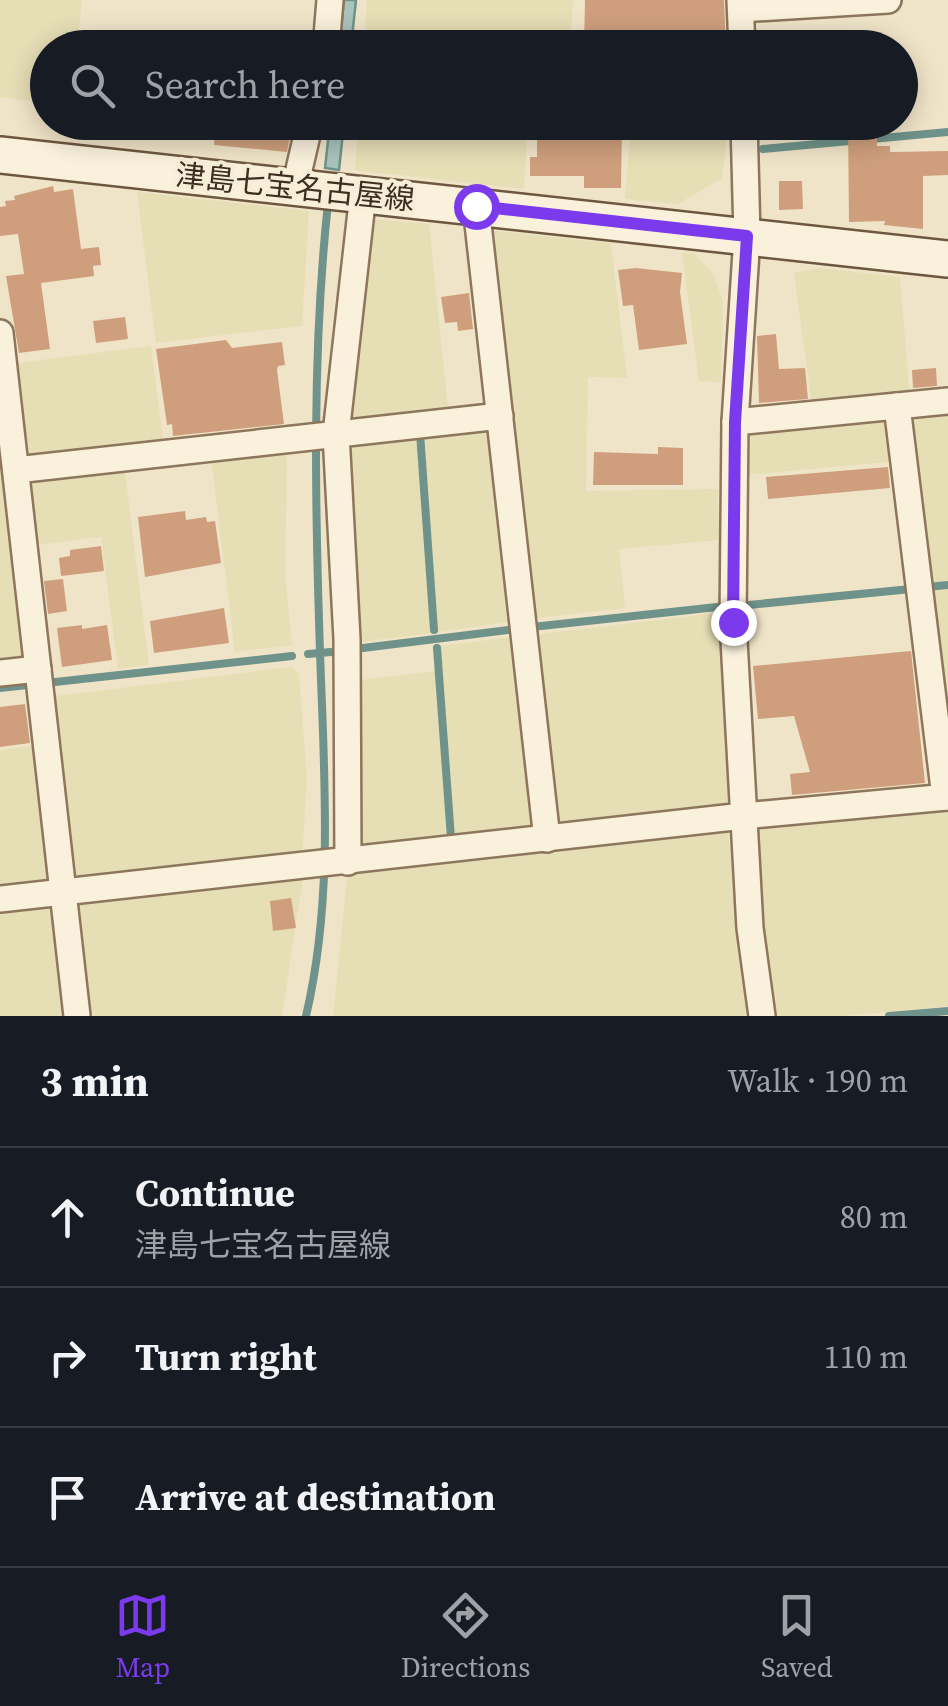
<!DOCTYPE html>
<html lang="en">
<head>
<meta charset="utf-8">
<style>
  :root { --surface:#171b24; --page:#242831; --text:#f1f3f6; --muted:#9ea1a6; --line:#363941; --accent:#7c3aed }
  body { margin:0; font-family:"Source Serif 4","Noto Sans JP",serif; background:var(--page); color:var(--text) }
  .stop { position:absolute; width:30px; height:30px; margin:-22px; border:8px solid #7c3aed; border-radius:50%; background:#fff }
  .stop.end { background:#7c3aed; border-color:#fff; box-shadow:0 2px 10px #0008 }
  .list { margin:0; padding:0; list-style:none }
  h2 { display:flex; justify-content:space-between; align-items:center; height:130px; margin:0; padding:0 40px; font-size:42px }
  h2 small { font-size:32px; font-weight:400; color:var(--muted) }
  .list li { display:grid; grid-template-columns:65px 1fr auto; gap:30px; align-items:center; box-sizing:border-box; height:140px; padding:0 40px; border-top:2px solid var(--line) }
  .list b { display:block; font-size:38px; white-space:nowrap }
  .list p { margin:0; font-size:32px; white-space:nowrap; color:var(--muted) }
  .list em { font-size:32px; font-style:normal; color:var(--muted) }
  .icon { flex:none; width:55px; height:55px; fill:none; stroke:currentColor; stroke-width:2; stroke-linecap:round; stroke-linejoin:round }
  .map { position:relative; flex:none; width:948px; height:1016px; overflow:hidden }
  .search { position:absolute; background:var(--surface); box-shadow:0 5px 25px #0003; left:30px; right:30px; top:30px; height:110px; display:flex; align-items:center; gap:25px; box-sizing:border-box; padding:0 35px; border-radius:55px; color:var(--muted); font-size:38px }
  .sheet { height:550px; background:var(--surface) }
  nav { display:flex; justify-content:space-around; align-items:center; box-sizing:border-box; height:140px; border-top:2px solid var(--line); background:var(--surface); font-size:28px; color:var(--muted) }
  nav a { display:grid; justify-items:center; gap:5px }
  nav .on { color:var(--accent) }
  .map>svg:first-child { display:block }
  .farmland { fill:#e6deb5 }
  .water { fill:#a9c4bc; stroke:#6f938a; stroke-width:2.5 }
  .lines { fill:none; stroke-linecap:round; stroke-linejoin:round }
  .stream { stroke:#6f938a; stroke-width:8 }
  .building { fill:#cf9f7d }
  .minor-casing { stroke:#8d765c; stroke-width:30 }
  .secondary-casing { stroke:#6f573f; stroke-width:40 }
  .minor { stroke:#faf1dc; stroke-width:25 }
  .secondary { stroke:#faf1dc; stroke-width:35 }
  .route { stroke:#7c3aed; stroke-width:12 }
  .labels { text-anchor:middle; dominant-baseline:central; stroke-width:8; stroke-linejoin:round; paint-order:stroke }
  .street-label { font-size:30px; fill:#3d2e20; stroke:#f7eed8 }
</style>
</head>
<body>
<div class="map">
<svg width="948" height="1016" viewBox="0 0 948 1016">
  <rect width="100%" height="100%" fill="#f0e4c8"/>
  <g class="farmland">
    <path d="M 0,0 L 82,0 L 77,47 L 48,48 L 47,103 L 0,97 Z"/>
    <path d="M 367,0 L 573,0 L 570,47 L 364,47 Z"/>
    <path d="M 358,123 L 528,123 L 524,189 L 355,170 Z"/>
    <path d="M 631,123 L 729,123 L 722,178 L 678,204 L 625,199 Z"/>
    <path d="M 137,192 L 309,211 L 302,326 L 156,343 Z"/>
    <path d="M 372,219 L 429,224 L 449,417 L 346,421 Z"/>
    <path d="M 486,230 L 611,243 L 627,378 L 588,377 L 586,491 L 718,489 L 719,540 L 619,549 L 625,608 L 529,619 Z"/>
    <path d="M 682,253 L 694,253 L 714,275 L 723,302 L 721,382 L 699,381 Z"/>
    <path d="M 820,268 L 900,277 L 910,399 L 812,407 L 794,273 Z"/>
    <path d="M 151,346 L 164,446 L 34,459 L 18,443 L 9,364 Z"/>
    <path d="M 0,388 L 31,651 L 20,666 L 0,668 Z"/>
    <path d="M 948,410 L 948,581 L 926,584 L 906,417 Z"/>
    <path d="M 886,415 L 898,461 L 745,475 L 746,436 L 753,427 Z"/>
    <path d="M 483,423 L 495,434 L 518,621 L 436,632 L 421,430 Z"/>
    <path d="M 418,429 L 432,633 L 352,643 L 343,447 L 354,437 Z"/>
    <path d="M 279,450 L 287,458 L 285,575 L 292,645 L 235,652 L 211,458 Z"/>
    <path d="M 124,464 L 149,665 L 118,669 L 101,537 L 29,546 L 22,487 L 34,475 Z"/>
    <path d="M 948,590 L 948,768 L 927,592 Z"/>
    <path d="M 724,612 L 730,803 L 716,815 L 565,832 L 552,823 L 532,635 Z"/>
    <path d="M 520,636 L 541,827 L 454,845 L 439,646 Z"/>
    <path d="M 291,667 L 299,673 L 307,779 L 302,859 L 80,885 L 70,878 L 48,697 Z"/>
    <path d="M 436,671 L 448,843 L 371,852 L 359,845 L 352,681 Z"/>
    <path d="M 38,745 L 55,877 L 47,886 L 0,891 L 0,750 Z"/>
    <path d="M 948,804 L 948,1006 L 845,1016 L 772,1016 L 753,835 L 768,820 Z"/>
    <path d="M 718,827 L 728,833 L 747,1010 L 744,1016 L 333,1016 L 348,868 Z"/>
    <path d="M 303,877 L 282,1016 L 83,1016 L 72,910 L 82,898 Z"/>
    <path d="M 44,901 L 58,910 L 70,1016 L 0,1016 L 0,906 Z"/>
  </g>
  <g class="water">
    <path d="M 344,0 L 356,0 L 351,47 L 339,47 Z"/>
    <path d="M 330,123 L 344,123 L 339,170 L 325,168 Z"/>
  </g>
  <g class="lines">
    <g class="stream">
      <path d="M 763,149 L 948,132"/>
      <path d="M 420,433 L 434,630"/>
      <path d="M 928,587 L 948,585"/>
      <path d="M 748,605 L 911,589"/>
      <path d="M 532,627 L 717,607"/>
      <path d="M 437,648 L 451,838"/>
      <path d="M 355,649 L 516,629"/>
      <path d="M 308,654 L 331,652"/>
      <path d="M 0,688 L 292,656"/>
      <path d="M 306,1016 C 334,897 324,773 320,652 C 315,502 312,352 328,203"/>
      <path d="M 889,1016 L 948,1011"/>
    </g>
  </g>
  <g class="building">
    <path d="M 585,0 L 724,0 L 726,48 L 584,48 Z"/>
    <path d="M 256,122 L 293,122 L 287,152 L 214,145 L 215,128 L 255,131 Z"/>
    <path d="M 537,122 L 622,122 L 621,188 L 584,188 L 584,176 L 530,176 L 530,157 L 537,157 Z"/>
    <path d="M 848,122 L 877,122 L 877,146 L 890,146 L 890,152 L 948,151 L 948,175 L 923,176 L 923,229 L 884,225 L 885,221 L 849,222 Z"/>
    <path d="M 779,181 L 802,181 L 803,209 L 779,210 Z"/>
    <path d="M 53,186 L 54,192 L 73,189 L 81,249 L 99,247 L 101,265 L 93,266 L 94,276 L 41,283 L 50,349 L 19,353 L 6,276 L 24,274 L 18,234 L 0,236 L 0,207 L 6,206 L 5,201 L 15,200 L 14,196 Z"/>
    <path d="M 636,268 L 682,273 L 680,292 L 687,344 L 639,350 L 633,305 L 623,306 L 618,270 Z"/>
    <path d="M 469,293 L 473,329 L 458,331 L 457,322 L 445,323 L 441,297 Z"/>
    <path d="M 125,317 L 128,339 L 96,343 L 93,321 Z"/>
    <path d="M 776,334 L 779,369 L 805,368 L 808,399 L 759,403 L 757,336 Z"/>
    <path d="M 226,340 L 232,348 L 282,342 L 285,365 L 278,366 L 277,370 L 284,424 L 173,436 L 172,424 L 167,425 L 156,349 Z"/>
    <path d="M 936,368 L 937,386 L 913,388 L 912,370 Z"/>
    <path d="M 658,447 L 683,448 L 683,485 L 593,485 L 594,452 L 658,454 Z"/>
    <path d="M 888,467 L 890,488 L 768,499 L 766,477 Z"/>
    <path d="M 185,511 L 186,520 L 206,517 L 207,522 L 215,521 L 221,563 L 145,577 L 138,517 Z"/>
    <path d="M 101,546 L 104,571 L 61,576 L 59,558 L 70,556 L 70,550 Z"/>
    <path d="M 63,579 L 67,611 L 48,614 L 44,581 Z"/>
    <path d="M 224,608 L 229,643 L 154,653 L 150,621 Z"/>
    <path d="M 82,625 L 82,629 L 107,625 L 112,660 L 62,667 L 57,628 Z"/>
    <path d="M 911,651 L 925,783 L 792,795 L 790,774 L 810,772 L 794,716 L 758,719 L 753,666 Z"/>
    <path d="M 25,704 L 30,743 L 0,747 L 0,707 Z"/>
    <path d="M 291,898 L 296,928 L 273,931 L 270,901 Z"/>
  </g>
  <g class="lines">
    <g class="minor-casing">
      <g id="minor">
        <path d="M 740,0 L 742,48"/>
        <path d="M 741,9 L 888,0"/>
        <path d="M 326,48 L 330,0"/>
        <path d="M 744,122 L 747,236 L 735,422 L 733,622 L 750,928 L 762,1016"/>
        <path d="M 295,187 L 310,122"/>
        <path d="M 476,206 L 547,839"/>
        <path d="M 0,333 L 77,1016"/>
        <path d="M 897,406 L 945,797"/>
        <path d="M 735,422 L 948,401"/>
        <path d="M 16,470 L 500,416"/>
        <path d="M 0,673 L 38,669"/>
        <path d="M 348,862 L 347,639 L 336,434 L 363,194"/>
        <path d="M 0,899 L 743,816 L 948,797"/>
      </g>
    </g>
    <g class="secondary-casing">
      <path id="secondary" d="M 0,155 L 948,259"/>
    </g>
    <use href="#minor" class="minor"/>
    <use href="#secondary" class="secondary"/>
  </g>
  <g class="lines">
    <path class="route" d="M 476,206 L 747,236 L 735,422 L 733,622"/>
  </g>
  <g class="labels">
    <g class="street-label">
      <text transform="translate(295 187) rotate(6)">津島七宝名古屋線</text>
    </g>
  </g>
</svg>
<div class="stop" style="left:476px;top:206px"></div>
<div class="stop end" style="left:733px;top:622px"></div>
<div class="search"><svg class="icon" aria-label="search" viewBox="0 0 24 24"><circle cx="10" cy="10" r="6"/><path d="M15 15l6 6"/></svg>Search here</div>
</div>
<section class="sheet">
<h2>3 min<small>Walk · 190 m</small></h2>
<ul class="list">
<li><svg class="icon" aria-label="ahead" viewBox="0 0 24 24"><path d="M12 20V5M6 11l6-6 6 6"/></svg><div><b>Continue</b><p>津島七宝名古屋線</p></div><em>80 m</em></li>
<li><svg class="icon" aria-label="right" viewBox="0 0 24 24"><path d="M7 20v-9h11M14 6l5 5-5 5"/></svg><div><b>Turn right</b></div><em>110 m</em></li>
<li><svg class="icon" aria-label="arrive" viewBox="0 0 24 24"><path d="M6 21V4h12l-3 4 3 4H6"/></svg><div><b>Arrive at destination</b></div></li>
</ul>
</section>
<nav>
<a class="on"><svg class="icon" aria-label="map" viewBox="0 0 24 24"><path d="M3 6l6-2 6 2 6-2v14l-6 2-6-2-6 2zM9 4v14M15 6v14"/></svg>Map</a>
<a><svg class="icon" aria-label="directions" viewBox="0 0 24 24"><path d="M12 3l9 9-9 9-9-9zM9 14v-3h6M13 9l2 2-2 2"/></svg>Directions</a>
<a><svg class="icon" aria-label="saved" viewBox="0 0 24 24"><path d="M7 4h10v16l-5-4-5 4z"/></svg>Saved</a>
</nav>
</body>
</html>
